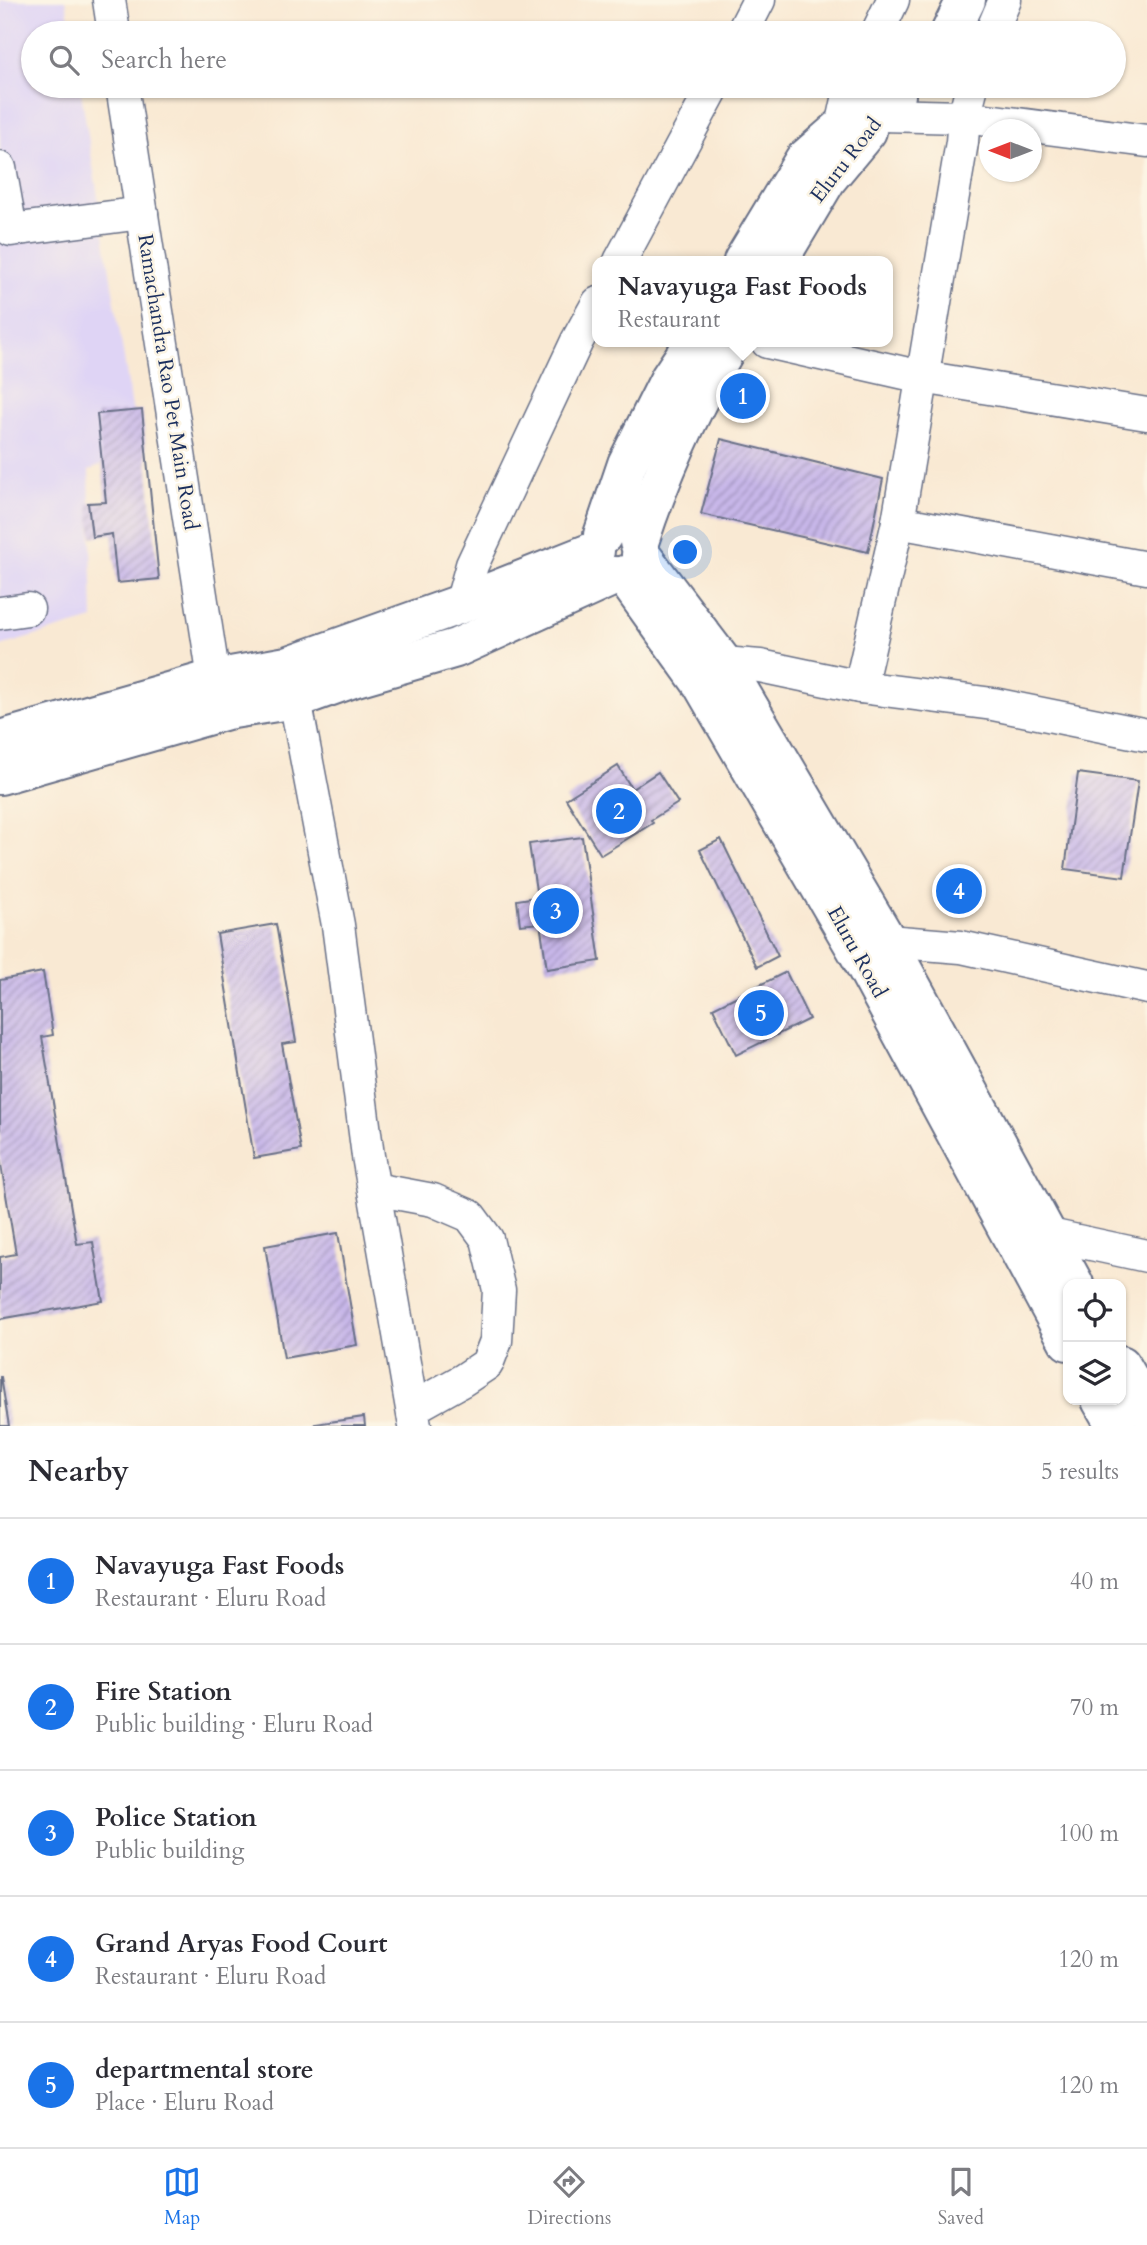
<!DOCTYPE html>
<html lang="en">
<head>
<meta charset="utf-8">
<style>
  :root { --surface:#fff; --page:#f7f7f7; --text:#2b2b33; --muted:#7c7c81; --line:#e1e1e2; --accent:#1a73e8 }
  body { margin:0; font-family:Cardo,serif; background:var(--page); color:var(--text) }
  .controls { position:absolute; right:21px; bottom:21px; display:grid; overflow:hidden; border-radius:14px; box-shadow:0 2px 5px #0004 }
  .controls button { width:63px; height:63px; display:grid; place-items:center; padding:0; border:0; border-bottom:2px solid var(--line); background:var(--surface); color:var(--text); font:35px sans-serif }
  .compass { position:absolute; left:979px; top:119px; width:63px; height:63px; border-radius:50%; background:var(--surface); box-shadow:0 2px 5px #0004; rotate:270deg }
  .you { position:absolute; left:686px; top:553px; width:24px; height:24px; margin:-18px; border:5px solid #fff; border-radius:50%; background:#1a73e8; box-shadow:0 0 0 10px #1a73e833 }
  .badge { display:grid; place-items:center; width:46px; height:46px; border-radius:50%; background:var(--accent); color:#fff; font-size:23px; font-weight:700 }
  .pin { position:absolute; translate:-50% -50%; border:4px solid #fff; box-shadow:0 2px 7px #0006 }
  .popup { position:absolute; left:592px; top:256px; width:301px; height:91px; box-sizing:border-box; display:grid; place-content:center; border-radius:14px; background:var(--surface); filter:drop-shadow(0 2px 5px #0005); font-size:23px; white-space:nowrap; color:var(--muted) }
  .popup b { font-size:26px; color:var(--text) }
  .popup::after { content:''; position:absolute; left:50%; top:100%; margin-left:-14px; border:14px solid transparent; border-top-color:var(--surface) }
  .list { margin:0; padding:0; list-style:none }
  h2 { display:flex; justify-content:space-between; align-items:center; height:91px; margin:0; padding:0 28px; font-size:30px }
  h2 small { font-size:23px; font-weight:400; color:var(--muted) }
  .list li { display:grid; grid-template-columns:46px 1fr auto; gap:21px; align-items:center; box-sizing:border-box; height:126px; padding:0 28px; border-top:2px solid var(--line) }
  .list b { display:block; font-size:26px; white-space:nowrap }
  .list p { margin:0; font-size:23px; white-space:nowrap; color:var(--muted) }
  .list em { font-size:23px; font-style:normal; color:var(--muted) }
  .icon { flex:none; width:38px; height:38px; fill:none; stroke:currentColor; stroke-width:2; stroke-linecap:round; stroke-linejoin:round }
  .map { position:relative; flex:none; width:1147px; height:1426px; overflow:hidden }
  .search { position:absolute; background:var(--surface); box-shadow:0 2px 5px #0004; left:21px; right:21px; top:21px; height:77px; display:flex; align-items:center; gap:18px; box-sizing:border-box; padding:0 24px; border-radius:38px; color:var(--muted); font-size:26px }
  .sheet { height:721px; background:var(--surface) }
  nav { display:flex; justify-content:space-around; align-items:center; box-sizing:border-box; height:98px; border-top:2px solid var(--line); background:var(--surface); font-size:19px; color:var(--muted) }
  nav a { display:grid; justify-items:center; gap:4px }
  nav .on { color:var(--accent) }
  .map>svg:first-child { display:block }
  .built { fill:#dfd4f5 }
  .building { fill:url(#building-hatch) }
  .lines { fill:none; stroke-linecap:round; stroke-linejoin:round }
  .minor-casing { stroke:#697087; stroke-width:35 }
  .major-casing { stroke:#697087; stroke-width:42 }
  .minor { stroke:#fff; stroke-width:32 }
  .major { stroke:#fff; stroke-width:38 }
  .labels { text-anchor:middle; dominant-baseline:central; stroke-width:5; stroke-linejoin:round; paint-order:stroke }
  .street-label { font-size:21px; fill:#1b2f5e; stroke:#fcf5e5 }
</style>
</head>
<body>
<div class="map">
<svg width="1147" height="1426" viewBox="0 0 1147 1426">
  <defs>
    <pattern id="building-hatch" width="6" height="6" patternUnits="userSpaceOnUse" patternTransform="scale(1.75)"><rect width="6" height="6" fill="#c8b7e9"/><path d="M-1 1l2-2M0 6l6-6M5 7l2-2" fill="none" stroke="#a295c0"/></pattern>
  </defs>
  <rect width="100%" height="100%" fill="#fcf5e5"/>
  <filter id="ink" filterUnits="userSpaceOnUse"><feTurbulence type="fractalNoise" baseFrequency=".0143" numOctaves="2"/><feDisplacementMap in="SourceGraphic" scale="14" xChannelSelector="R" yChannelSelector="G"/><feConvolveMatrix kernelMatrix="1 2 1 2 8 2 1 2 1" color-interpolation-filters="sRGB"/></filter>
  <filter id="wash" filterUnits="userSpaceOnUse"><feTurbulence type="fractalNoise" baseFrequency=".00686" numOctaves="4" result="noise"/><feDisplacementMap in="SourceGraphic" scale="28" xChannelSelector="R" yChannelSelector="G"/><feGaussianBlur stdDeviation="1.57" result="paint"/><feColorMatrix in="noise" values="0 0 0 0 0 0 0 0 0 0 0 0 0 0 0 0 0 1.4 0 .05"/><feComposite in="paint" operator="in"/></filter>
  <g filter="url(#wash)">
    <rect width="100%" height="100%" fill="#f9e9d3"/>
    <path class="built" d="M 0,0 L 66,0 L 71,33 L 33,33 L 33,86 L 80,86 L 138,445 L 89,471 L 93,619 L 0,646 Z"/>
    <g id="blocks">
      <g class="building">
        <path d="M 142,410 L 159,579 L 117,583 L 112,534 L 92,537 L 88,503 L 106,502 L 97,414 Z"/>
        <path d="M 721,439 L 883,479 L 868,552 L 701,514 Z"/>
        <path d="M 618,766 L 632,789 L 658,772 L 678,803 L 651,820 L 653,823 L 601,855 L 566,799 Z"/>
        <path d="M 1078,773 L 1138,781 L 1124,877 L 1065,869 Z"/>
        <path d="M 582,837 L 600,961 L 547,969 L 540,923 L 520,925 L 517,900 L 537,897 L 529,844 Z"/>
        <path d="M 721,839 L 778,956 L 757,967 L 700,850 Z"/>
        <path d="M 276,924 L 296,1042 L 282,1044 L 301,1150 L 254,1158 L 217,934 Z"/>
        <path d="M 43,972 L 53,1035 L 42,1037 L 77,1244 L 93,1242 L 103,1301 L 0,1319 L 0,1257 L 16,1254 L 0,1159 L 0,980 Z"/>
        <path d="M 786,972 L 809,1019 L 736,1055 L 713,1008 Z"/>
        <path d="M 338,1233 L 357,1345 L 284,1358 L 265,1246 Z"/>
        <path d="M 0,1377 L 1,1377 L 9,1426 L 0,1426 Z"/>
        <path d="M 364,1417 L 365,1426 L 315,1426 L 315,1424 Z"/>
      </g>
    </g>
  </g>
  <g filter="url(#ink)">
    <use href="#blocks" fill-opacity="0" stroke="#697087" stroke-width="2"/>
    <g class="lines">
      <g class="minor-casing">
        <g id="minor">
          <path d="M 109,0 L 114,33"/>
          <path d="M 742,33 L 759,0"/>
          <path d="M 877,33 L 893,0"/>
          <path d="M 991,33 L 1005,0"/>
          <path d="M 122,86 L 214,679"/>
          <path d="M 881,115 L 964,117 L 1147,141"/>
          <path d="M 842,127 L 851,86"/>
          <path d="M 0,168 L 11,230 L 142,213"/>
          <path d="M 620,261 L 714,86"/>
          <path d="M 767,342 L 922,377 L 1147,414"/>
          <path d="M 898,522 L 1147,568"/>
          <path d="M 461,604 L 472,565 L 577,341 L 598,303"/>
          <path d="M 0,613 L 28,609"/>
          <path d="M 723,663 L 760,666 L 860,687 L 993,704 L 1147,735"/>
          <path d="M 860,687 L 898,522 L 962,142 L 964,117 L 972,86"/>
          <path d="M 295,699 L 338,925 L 368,1156 L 415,1426"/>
          <path d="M 870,949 L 887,941 L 961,947 L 1147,988"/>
          <path d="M 374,1189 L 433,1200 L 470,1216 L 487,1239 L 499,1290 L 496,1341 L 487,1364 L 463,1380 L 413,1408"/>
          <path d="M 1045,1234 L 1147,1256"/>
        </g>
      </g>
      <g class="major-casing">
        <g id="major">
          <path d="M 950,33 L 966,0"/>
          <path d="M 743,261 L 804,160 L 842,127 L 896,95"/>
          <path d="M 778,261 L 827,179 L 867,131"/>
          <path d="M 603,535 L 627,464 L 670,378 L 694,342"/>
          <path d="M 639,542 C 662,471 692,406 730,342"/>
          <path d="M 641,555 L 723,663 L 887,941 L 1074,1284"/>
          <path d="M 624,575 L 702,684 L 859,954 L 1068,1341"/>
          <path d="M 0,740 L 214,679 L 287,666 L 461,604 L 595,551"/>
          <path d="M 0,775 L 227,710 L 295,699 L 356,677 L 456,648 L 614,576"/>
          <path d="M 1121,1365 L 1147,1410"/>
          <path d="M 1101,1400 L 1116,1426"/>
        </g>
      </g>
      <use href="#minor" class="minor"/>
      <use href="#major" class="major"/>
    </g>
  </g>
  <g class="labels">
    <g class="street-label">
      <text transform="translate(846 160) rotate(-52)">Eluru Road</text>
      <text transform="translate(168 382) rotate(81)">Ramachandra Rao Pet Main Road</text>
      <text transform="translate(857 952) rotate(61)">Eluru Road</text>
    </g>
  </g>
</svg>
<div class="controls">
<button><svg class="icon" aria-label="locate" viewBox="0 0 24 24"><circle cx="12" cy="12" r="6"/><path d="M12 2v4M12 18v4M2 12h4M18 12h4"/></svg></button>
<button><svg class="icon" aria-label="layers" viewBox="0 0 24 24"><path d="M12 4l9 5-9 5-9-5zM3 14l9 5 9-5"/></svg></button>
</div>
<svg class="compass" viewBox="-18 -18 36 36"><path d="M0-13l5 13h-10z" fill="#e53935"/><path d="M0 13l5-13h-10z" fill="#7c7c81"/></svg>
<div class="you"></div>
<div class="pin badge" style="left:743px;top:396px">1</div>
<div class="popup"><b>Navayuga Fast Foods</b>Restaurant</div>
<div class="pin badge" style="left:619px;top:811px">2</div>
<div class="pin badge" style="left:556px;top:911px">3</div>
<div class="pin badge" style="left:959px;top:891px">4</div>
<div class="pin badge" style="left:761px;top:1013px">5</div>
<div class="search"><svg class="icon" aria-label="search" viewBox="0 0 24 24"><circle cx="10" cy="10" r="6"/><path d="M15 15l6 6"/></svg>Search here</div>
</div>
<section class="sheet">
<h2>Nearby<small>5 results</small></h2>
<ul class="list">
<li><span class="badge">1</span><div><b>Navayuga Fast Foods</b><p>Restaurant · Eluru Road</p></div><em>40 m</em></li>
<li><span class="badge">2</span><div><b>Fire Station</b><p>Public building · Eluru Road</p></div><em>70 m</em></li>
<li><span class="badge">3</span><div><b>Police Station</b><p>Public building</p></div><em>100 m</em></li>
<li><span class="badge">4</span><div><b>Grand Aryas Food Court</b><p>Restaurant · Eluru Road</p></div><em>120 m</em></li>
<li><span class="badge">5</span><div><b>departmental store</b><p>Place · Eluru Road</p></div><em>120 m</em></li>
</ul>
</section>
<nav>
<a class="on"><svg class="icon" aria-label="map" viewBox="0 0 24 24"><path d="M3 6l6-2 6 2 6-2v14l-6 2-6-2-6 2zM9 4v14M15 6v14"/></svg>Map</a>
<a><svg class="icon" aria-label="directions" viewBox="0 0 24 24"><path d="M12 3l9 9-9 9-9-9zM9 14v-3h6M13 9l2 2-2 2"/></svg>Directions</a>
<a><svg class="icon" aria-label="saved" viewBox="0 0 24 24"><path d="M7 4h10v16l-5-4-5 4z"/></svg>Saved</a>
</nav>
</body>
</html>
